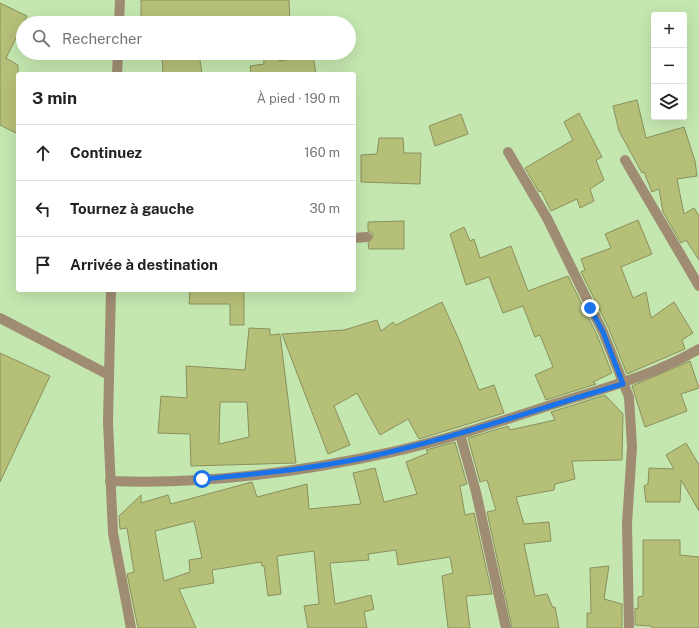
<!DOCTYPE html>
<html lang="fr">
<head>
<meta charset="utf-8">
<style>
  :root { --surface:#fff; --page:#f2f2f2; --text:#222; --muted:#767676; --line:#e0e0e0 }
  body { margin:0; font-family:"Public Sans",sans-serif; background:var(--page); color:var(--text) }
  .controls { position:absolute; right:12px; top:12px; display:grid; overflow:hidden; border-radius:4px; box-shadow:0 4px 16px #0002 }
  .controls button { width:36px; height:36px; display:grid; place-items:center; padding:0; border:0; border-bottom:1px solid var(--line); background:var(--surface); color:var(--text); font:20px sans-serif }
  .stop { position:absolute; width:12px; height:12px; margin:-9px; border:3px solid #1a73e8; border-radius:50%; background:#fff }
  .stop.end { background:#1a73e8; border-color:#fff; box-shadow:0 1px 4px #0008 }
  .list { margin:0; padding:0; list-style:none }
  h2 { display:flex; justify-content:space-between; align-items:center; height:52px; margin:0; padding:0 16px; font-size:17px }
  h2 small { font-size:13px; font-weight:400; color:var(--muted) }
  .list li { display:grid; grid-template-columns:26px 1fr auto; gap:12px; align-items:center; box-sizing:border-box; height:56px; padding:0 16px; border-top:1px solid var(--line) }
  .list b { display:block; font-size:15px; white-space:nowrap }
  .list em { font-size:13px; font-style:normal; color:var(--muted) }
  .icon { flex:none; width:22px; height:22px; fill:none; stroke:currentColor; stroke-width:2; stroke-linecap:round; stroke-linejoin:round }
  .map { position:relative; flex:none; width:699px; height:628px; overflow:hidden }
  .search { position:absolute; background:var(--surface); box-shadow:0 4px 16px #0002; left:16px; top:16px; width:340px; height:44px; display:flex; align-items:center; gap:10px; box-sizing:border-box; padding:0 14px; border-radius:22px; color:var(--muted); font-size:15px }
  .panel { position:absolute; background:var(--surface); box-shadow:0 4px 16px #0002; left:16px; top:72px; width:340px; height:220px; border-radius:4px }
  .map>svg:first-child { display:block }
  .built { fill:#c4e7af; fill-rule:evenodd }
  .building { fill:#b6bf78; stroke:#8a905c; fill-rule:evenodd }
  .lines { fill:none; stroke-linecap:round; stroke-linejoin:round }
  .minor { stroke:#9f8c73; stroke-width:10 }
  .route { stroke:#1a73e8; stroke-width:5 }
</style>
</head>
<body>
<div class="map">
<svg width="699" height="628" viewBox="0 0 699 628">
  <rect width="100%" height="100%" fill="#d2f1c0"/>
  <path class="built" d="M 0,0 L 699,0 L 699,628 L 0,628 ZM 654,15 L 684,15 L 684,117 L 654,117 ZM 23,23 L 349,23 L 349,53 L 23,53 ZM 18,74 L 354,74 L 354,290 L 18,290 Z"/>
  <g class="building">
    <path d="M 141,0 L 289,0 L 290,23 L 192,21 L 192,23 L 141,23 Z"/>
    <path d="M 0,3 L 27,16 L 6,58 L 18,65 L 18,134 L 0,125 Z"/>
    <path d="M 162,53 L 199,53 L 202,74 L 163,74 Z"/>
    <path d="M 263,53 L 278,53 L 279,61 L 313,56 L 316,74 L 251,74 L 250,66 L 264,64 Z"/>
    <path d="M 637,100 L 646,138 L 684,127 L 695,161 L 697,176 L 677,179 L 684,214 L 694,208 L 699,216 L 699,260 L 686,240 L 681,243 L 663,212 L 659,189 L 652,192 L 644,172 L 642,173 L 619,131 L 613,106 Z"/>
    <path d="M 579,113 L 602,157 L 596,160 L 604,180 L 590,189 L 594,201 L 580,208 L 577,199 L 551,211 L 541,191 L 539,192 L 525,168 L 573,140 L 564,122 Z"/>
    <path d="M 461,114 L 468,134 L 435,146 L 429,126 Z"/>
    <path d="M 379,138 L 403,138 L 404,153 L 421,153 L 420,184 L 361,182 L 361,155 L 377,154 Z"/>
    <path d="M 638,220 L 652,254 L 621,267 L 633,298 L 646,292 L 651,318 L 674,302 L 693,333 L 682,340 L 685,349 L 627,374 L 609,329 L 581,272 L 585,270 L 581,259 L 611,248 L 605,234 Z"/>
    <path d="M 404,221 L 404,249 L 369,249 L 368,243 L 373,237 L 372,233 L 368,231 L 368,222 Z"/>
    <path d="M 464,227 L 470,241 L 474,239 L 480,258 L 511,246 L 528,291 L 568,276 L 597,335 L 612,373 L 593,382 L 596,384 L 546,400 L 535,375 L 553,367 L 540,335 L 535,337 L 523,306 L 503,313 L 489,277 L 466,285 L 450,234 Z"/>
    <path d="M 190,290 L 244,290 L 244,325 L 230,325 L 230,304 L 189,304 Z"/>
    <path d="M 442,302 L 460,342 L 479,390 L 494,385 L 504,413 L 419,439 L 408,419 L 380,435 L 357,393 L 334,406 L 350,445 L 328,454 L 282,334 L 344,330 L 377,320 L 381,331 L 393,322 L 396,325 Z"/>
    <path d="M 249,328 L 270,329 L 270,335 L 280,334 L 296,463 L 191,466 L 190,434 L 158,433 L 161,396 L 187,398 L 186,366 L 245,370 ZM 220,402 L 247,402 L 249,437 L 219,444 Z"/>
    <path d="M 0,353 L 50,376 L 0,482 Z"/>
    <path d="M 690,361 L 699,388 L 681,394 L 687,411 L 645,427 L 632,386 Z"/>
    <path d="M 605,395 L 623,414 L 622,460 L 572,461 L 575,479 L 555,484 L 554,490 L 516,497 L 524,524 L 549,522 L 551,541 L 524,544 L 535,596 L 547,594 L 553,608 L 555,607 L 559,628 L 512,628 L 487,512 L 496,510 L 487,480 L 480,482 L 468,438 L 508,426 L 510,430 L 555,420 L 551,412 Z"/>
    <path d="M 455,442 L 467,484 L 460,486 L 465,515 L 474,513 L 492,594 L 466,596 L 470,628 L 448,628 L 442,576 L 453,573 L 450,557 L 398,565 L 396,550 L 368,554 L 369,560 L 330,563 L 335,604 L 371,595 L 374,609 L 364,612 L 367,628 L 308,628 L 304,606 L 319,604 L 314,551 L 277,556 L 281,594 L 268,596 L 264,566 L 262,566 L 261,562 L 212,570 L 214,583 L 179,589 L 196,628 L 138,628 L 127,574 L 134,572 L 127,528 L 120,529 L 119,516 L 141,495 L 141,503 L 168,495 L 171,504 L 252,482 L 257,497 L 307,484 L 309,509 L 361,504 L 353,473 L 375,468 L 384,502 L 417,494 L 406,462 L 428,453 L 426,450 ZM 194,521 L 202,558 L 189,560 L 190,572 L 164,581 L 155,531 Z"/>
    <path d="M 686,443 L 699,465 L 699,511 L 681,480 L 680,502 L 646,502 L 644,486 L 648,484 L 649,468 L 674,469 L 666,455 Z"/>
    <path d="M 643,540 L 680,540 L 680,555 L 699,557 L 699,628 L 652,628 L 651,626 L 635,625 L 635,608 L 638,609 L 638,597 L 643,596 Z"/>
    <path d="M 609,566 L 604,599 L 622,604 L 622,628 L 587,628 L 587,613 L 591,613 L 590,568 Z"/>
  </g>
  <g class="lines">
    <g class="minor">
      <path d="M 119,23 L 120,0"/>
      <path d="M 117,74 L 118,53"/>
      <path d="M 508,152 L 547,218 L 603,332 L 629,397 L 632,447 L 627,524 L 629,628"/>
      <path d="M 625,160 L 699,286"/>
      <path d="M 354,238 L 367,237"/>
      <path d="M 111,290 L 108,422 L 113,533 L 131,628"/>
      <path d="M 0,318 L 109,375"/>
      <path d="M 460,434 L 476,492 L 506,628"/>
      <path d="M 110,481 C 204,485 301,472 392,452 C 446,440 498,422 551,405 C 602,389 652,376 699,349"/>
    </g>
  </g>
  <g class="lines">
    <path class="route" d="M 202,479 C 267,473 331,467 394,451 C 471,433 546,406 623,384 L 603,332 L 590,308"/>
  </g>
</svg>
<div class="controls">
<button>+</button>
<button>−</button>
<button><svg class="icon" aria-label="layers" viewBox="0 0 24 24"><path d="M12 4l9 5-9 5-9-5zM3 14l9 5 9-5"/></svg></button>
</div>
<div class="stop" style="left:202px;top:479px"></div>
<div class="stop end" style="left:590px;top:308px"></div>
<div class="search"><svg class="icon" aria-label="search" viewBox="0 0 24 24"><circle cx="10" cy="10" r="6"/><path d="M15 15l6 6"/></svg>Rechercher</div>
<section class="panel">
<h2>3 min<small>À pied · 190 m</small></h2>
<ul class="list">
<li><svg class="icon" aria-label="ahead" viewBox="0 0 24 24"><path d="M12 20V5M6 11l6-6 6 6"/></svg><div><b>Continuez</b></div><em>160 m</em></li>
<li><svg class="icon" aria-label="left" viewBox="0 0 24 24"><path d="M17 20v-9H6M10 6l-5 5 5 5"/></svg><div><b>Tournez à gauche</b></div><em>30 m</em></li>
<li><svg class="icon" aria-label="arrive" viewBox="0 0 24 24"><path d="M6 21V4h12l-3 4 3 4H6"/></svg><div><b>Arrivée à destination</b></div></li>
</ul>
</section>
</div>
</body>
</html>
